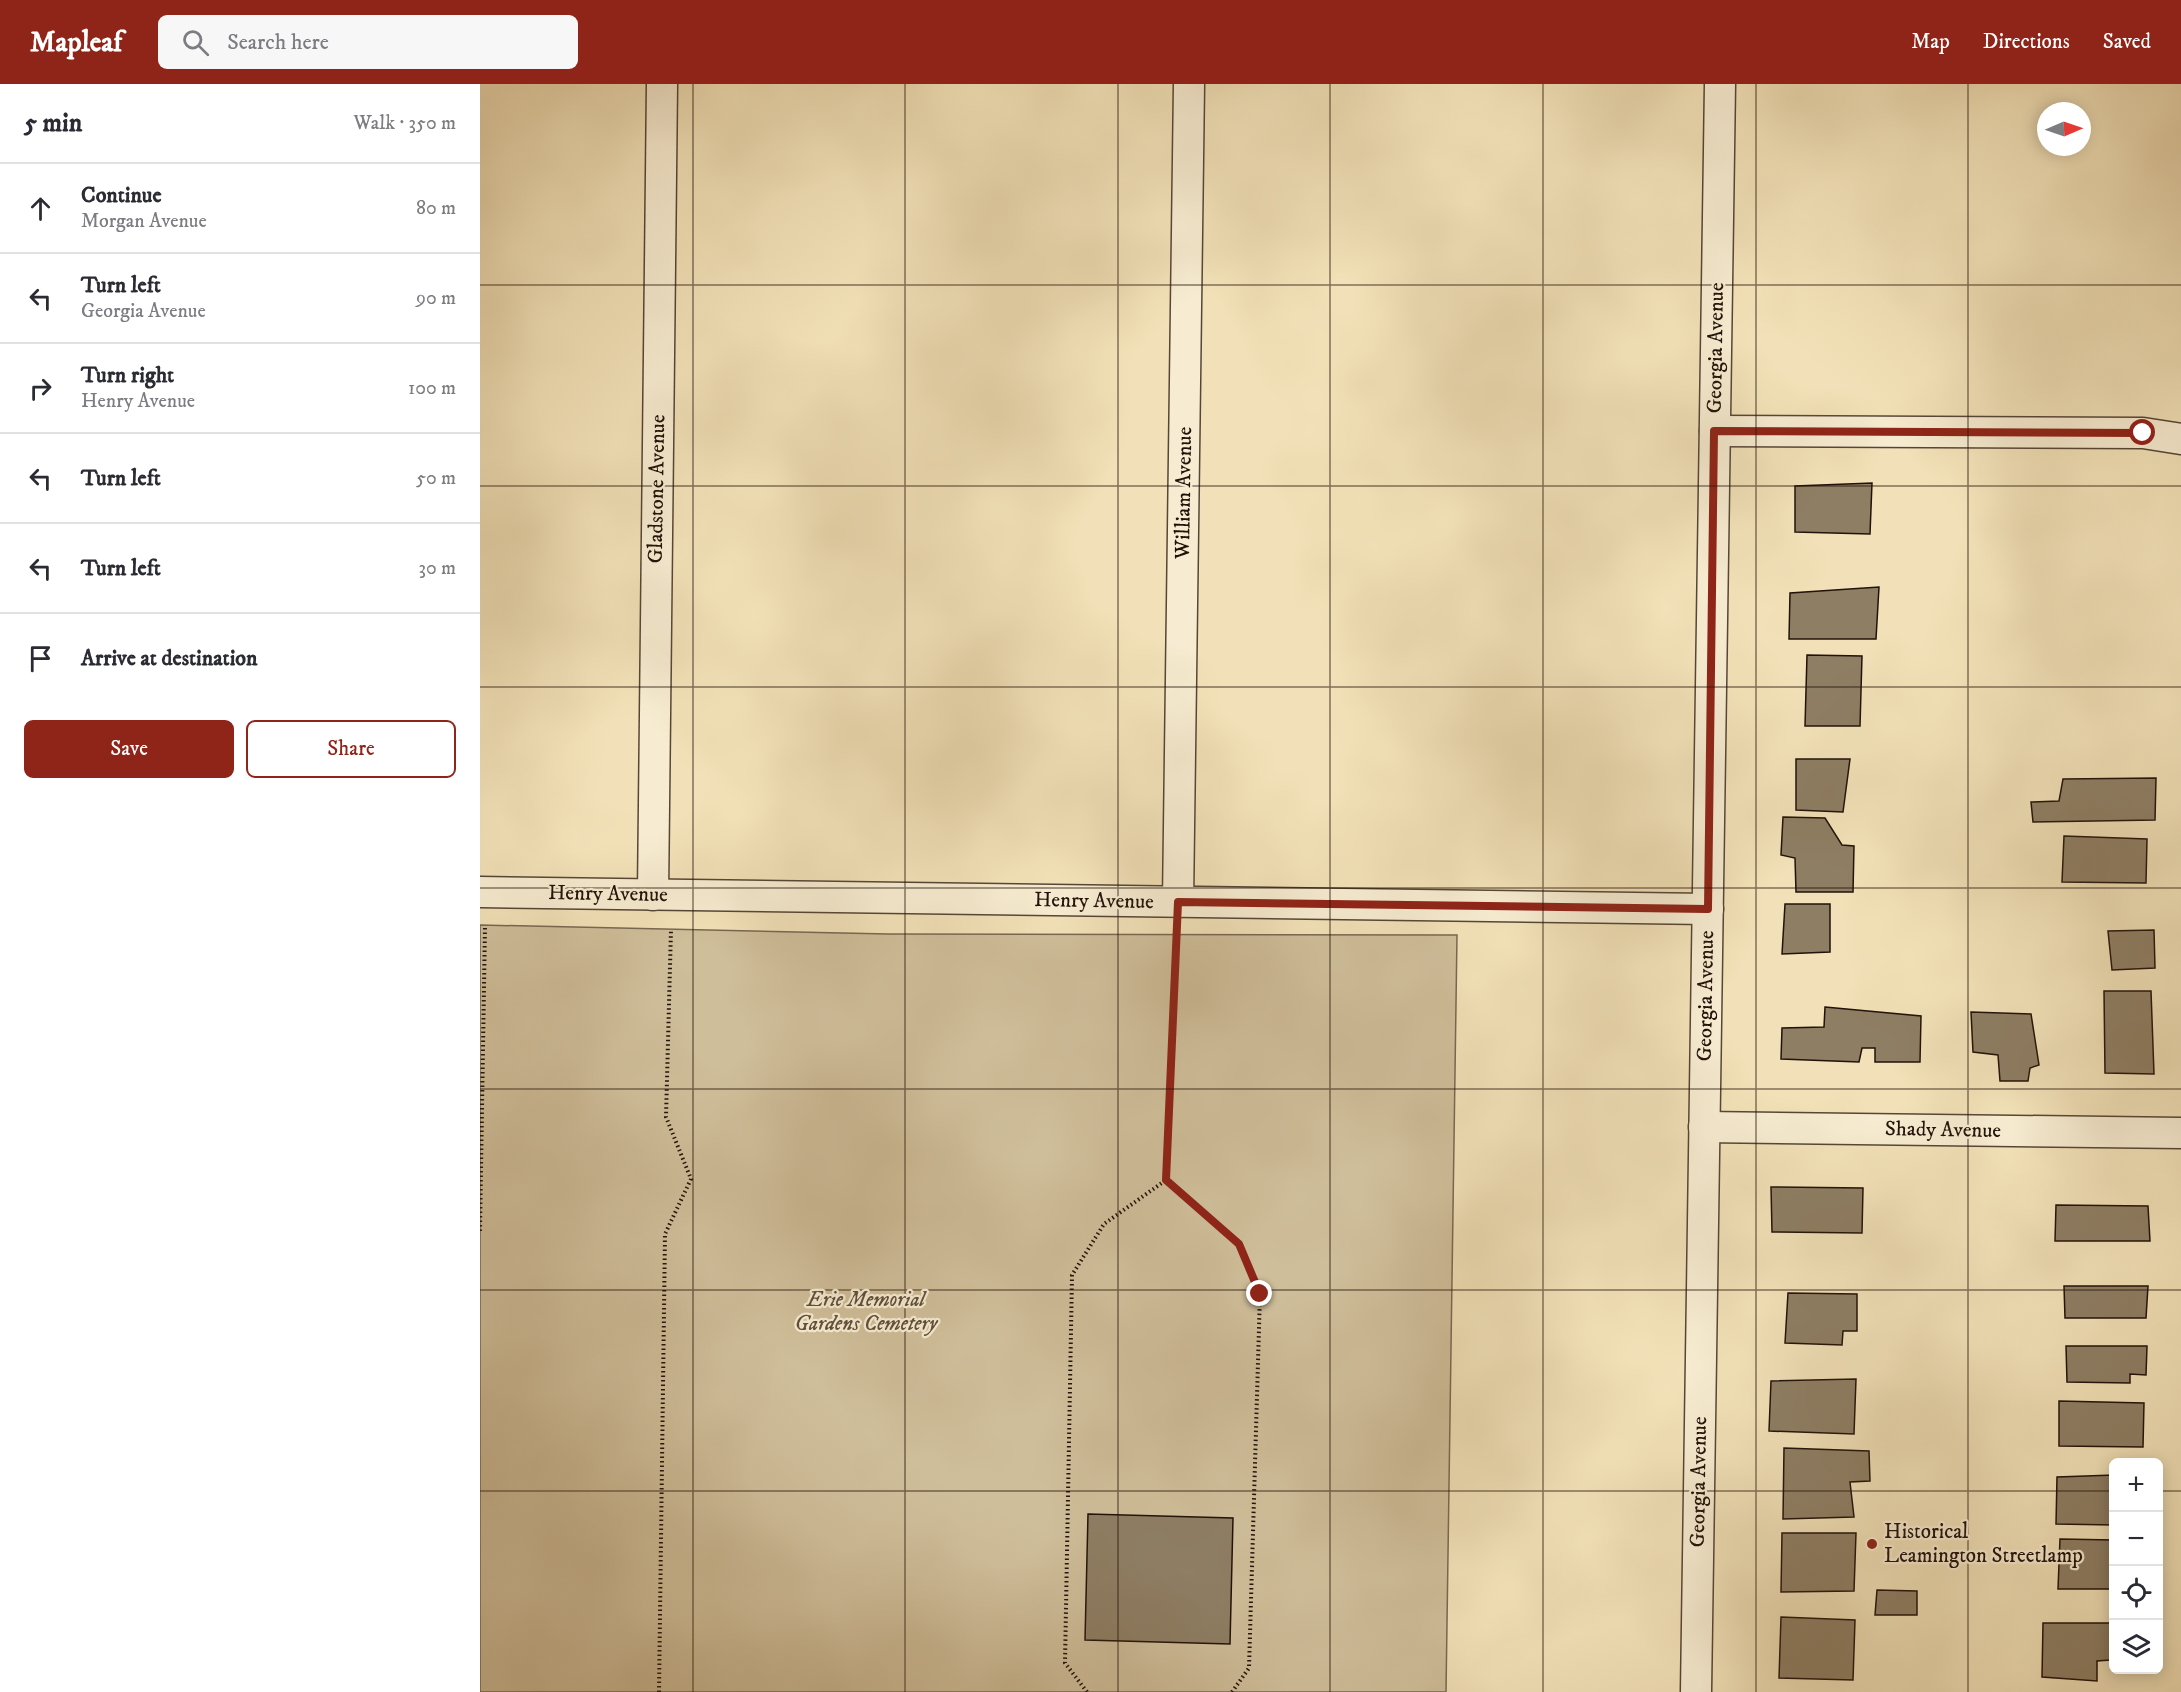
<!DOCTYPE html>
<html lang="en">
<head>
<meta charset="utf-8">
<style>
  :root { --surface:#fff; --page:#f7f7f7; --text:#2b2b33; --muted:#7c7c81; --line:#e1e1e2; --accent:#8f2418 }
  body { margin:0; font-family:"IM FELL DW Pica",serif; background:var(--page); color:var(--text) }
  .controls { position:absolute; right:18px; bottom:18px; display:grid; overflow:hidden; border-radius:9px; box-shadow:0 3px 15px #0003 }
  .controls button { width:54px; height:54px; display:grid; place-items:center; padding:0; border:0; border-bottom:2px solid var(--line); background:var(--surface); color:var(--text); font:30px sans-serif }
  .compass { position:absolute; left:1557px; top:18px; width:54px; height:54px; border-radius:50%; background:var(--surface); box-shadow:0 3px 15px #0003; rotate:88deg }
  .stop { position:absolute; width:18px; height:18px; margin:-14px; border:4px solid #8f2418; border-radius:50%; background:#fff }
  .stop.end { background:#8f2418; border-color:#fff; box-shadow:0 2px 6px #0008 }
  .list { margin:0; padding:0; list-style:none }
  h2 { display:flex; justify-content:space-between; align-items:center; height:78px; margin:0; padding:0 24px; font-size:26px }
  h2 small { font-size:20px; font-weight:400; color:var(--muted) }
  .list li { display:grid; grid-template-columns:39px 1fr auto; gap:18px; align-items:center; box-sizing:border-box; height:90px; padding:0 24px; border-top:2px solid var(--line) }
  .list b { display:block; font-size:22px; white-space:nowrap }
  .list p { margin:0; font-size:20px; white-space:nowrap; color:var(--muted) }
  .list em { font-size:20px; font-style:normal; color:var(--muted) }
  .actions { display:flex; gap:12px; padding:18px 24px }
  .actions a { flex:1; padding:14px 0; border:2px solid var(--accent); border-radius:9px; text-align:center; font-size:21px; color:var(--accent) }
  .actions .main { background:var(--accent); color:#fff }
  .icon { flex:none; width:33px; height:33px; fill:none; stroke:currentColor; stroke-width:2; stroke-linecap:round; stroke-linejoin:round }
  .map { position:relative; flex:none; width:1701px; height:1608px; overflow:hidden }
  header { display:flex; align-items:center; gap:36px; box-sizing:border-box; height:84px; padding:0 30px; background:var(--accent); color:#fff }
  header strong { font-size:28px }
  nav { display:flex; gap:33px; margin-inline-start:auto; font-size:21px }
  .search { width:420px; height:54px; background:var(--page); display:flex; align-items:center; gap:15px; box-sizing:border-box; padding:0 21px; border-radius:9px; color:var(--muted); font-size:22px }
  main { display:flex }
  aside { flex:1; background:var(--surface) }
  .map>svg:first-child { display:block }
  .green { fill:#cfbe9a; stroke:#786852; stroke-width:1.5 }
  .building { fill:#8e7e64; stroke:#22120a; stroke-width:1.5 }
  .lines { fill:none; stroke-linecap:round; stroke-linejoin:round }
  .minor-casing { stroke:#564636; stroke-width:33 }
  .path { stroke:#22120a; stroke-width:4; stroke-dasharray:1.5 3; stroke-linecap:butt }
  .minor { stroke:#f7ecd1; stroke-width:30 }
  .route { stroke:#8f2418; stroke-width:8 }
  .grid { fill:none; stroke:#22120a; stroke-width:1.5; stroke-opacity:0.55 }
  .poi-dot { fill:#8f2418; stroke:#f7ecd1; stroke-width:2 }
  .labels { text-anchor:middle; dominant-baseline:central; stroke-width:4.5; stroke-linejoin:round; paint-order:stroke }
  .street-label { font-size:21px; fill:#22120a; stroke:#f7ecd1 }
  .park-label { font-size:21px; font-style:italic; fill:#5f4e3c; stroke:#f7ecd1 }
  .poi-label { font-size:21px; fill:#22120a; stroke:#f7ecd1; text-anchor:start }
</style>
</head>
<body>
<header>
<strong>Mapleaf</strong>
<div class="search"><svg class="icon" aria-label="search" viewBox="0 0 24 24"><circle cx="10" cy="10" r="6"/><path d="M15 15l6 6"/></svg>Search here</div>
<nav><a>Map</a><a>Directions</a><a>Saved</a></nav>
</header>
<main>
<aside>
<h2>5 min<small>Walk · 350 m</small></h2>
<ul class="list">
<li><svg class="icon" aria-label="ahead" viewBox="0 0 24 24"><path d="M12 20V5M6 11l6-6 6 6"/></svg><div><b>Continue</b><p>Morgan Avenue</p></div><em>80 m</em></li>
<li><svg class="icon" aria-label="left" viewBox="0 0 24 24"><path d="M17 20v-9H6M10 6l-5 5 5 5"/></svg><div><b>Turn left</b><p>Georgia Avenue</p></div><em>90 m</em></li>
<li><svg class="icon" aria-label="right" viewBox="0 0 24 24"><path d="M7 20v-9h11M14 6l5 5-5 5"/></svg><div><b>Turn right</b><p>Henry Avenue</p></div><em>100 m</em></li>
<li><svg class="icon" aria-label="left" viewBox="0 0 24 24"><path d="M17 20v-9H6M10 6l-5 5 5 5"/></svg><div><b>Turn left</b></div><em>50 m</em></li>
<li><svg class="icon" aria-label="left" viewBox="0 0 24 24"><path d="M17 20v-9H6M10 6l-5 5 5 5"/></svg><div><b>Turn left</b></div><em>30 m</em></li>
<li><svg class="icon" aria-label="arrive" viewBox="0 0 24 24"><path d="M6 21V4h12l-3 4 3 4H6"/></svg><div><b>Arrive at destination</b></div></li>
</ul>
<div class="actions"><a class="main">Save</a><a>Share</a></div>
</aside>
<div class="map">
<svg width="1701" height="1608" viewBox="0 0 1701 1608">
  <rect width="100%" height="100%" fill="#f2e1b8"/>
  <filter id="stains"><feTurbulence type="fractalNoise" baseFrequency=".00333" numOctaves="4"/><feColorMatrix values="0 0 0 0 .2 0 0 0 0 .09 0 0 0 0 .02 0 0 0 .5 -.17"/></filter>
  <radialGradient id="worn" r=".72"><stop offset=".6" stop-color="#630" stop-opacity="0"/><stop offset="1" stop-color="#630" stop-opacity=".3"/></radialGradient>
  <path class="green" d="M 0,841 L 408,850 L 977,851 L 966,1608 L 0,1608 Z"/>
  <g class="building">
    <path d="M 1392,399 L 1390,450 L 1315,448 L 1315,402 Z"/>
    <path d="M 1399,503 L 1396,555 L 1309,555 L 1310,509 Z"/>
    <path d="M 1327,571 L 1382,572 L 1380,642 L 1325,642 Z"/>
    <path d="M 1316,675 L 1370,675 L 1363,728 L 1316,726 Z"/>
    <path d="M 1676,694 L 1675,736 L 1553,738 L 1551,718 L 1579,717 L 1583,695 Z"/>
    <path d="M 1303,733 L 1345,734 L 1362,761 L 1374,762 L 1373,808 L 1316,808 L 1315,774 L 1301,771 Z"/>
    <path d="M 1584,752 L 1667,755 L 1666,799 L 1582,798 Z"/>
    <path d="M 1305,820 L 1350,820 L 1350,868 L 1302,870 Z"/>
    <path d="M 1674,846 L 1675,884 L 1632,886 L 1628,847 Z"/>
    <path d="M 1624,907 L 1671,907 L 1674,990 L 1625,989 Z"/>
    <path d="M 1345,923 L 1441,932 L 1440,978 L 1395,978 L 1395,964 L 1382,964 L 1379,978 L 1301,975 L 1302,944 L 1344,943 Z"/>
    <path d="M 1491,928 L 1551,930 L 1559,981 L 1550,984 L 1548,997 L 1520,997 L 1518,971 L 1493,968 Z"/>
    <path d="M 1291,1103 L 1383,1104 L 1382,1149 L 1292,1148 Z"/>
    <path d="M 1576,1121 L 1668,1122 L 1670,1157 L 1575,1157 Z"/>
    <path d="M 1584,1202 L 1668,1202 L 1666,1234 L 1585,1234 Z"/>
    <path d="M 1308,1209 L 1377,1210 L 1377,1247 L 1363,1247 L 1362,1261 L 1305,1259 Z"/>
    <path d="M 1586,1262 L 1667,1262 L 1666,1291 L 1650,1290 L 1650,1299 L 1587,1298 Z"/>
    <path d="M 1376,1295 L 1374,1350 L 1289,1347 L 1291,1297 Z"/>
    <path d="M 1579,1317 L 1664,1319 L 1663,1363 L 1579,1362 Z"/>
    <path d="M 1304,1364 L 1389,1367 L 1390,1397 L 1370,1398 L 1374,1433 L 1303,1435 Z"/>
    <path d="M 1634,1391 L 1634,1441 L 1576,1440 L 1577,1393 Z"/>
    <path d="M 608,1430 L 753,1434 L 750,1560 L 605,1556 Z"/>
    <path d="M 1302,1449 L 1376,1449 L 1374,1507 L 1301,1508 Z"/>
    <path d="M 1580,1455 L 1634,1456 L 1634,1505 L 1578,1505 Z"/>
    <path d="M 1397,1506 L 1437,1507 L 1437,1531 L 1395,1531 Z"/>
    <path d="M 1301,1533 L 1375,1536 L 1373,1596 L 1299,1594 Z"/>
    <path d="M 1563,1539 L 1631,1539 L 1630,1576 L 1617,1577 L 1617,1597 L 1562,1593 Z"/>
  </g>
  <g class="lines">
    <g class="minor-casing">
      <g id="minor">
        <path d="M 1235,347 L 1663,349 L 1701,355"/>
        <path d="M 0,808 L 1228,825"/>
        <path d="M 173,811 L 182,0"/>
        <path d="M 698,818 L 709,0"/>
        <path d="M 1224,1043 L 1701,1049"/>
        <path d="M 1216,1608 L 1240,0"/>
      </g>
    </g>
    <g class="path">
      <path d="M 686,1096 L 759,1160 L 780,1210 L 769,1584 L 752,1608"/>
      <path d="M 686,1096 L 696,852"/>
      <path d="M 0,1147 L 5,842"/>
      <path d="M 179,1608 L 185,1150 L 211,1095 L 186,1033 L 191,845"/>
      <path d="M 607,1608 L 585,1579 L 592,1191 L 624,1140 L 686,1096"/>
    </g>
    <use href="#minor" class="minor"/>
  </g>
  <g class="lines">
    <path class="route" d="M 780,1210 L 759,1160 L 686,1096 L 698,818 L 1228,825 L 1234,347 L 1663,349"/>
  </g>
  <path class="grid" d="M 213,0 L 213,1608M 425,0 L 425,1608M 638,0 L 638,1608M 850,0 L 850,1608M 1063,0 L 1063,1608M 1276,0 L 1276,1608M 1488,0 L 1488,1608M 0,201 L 1701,201M 0,402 L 1701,402M 0,603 L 1701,603M 0,804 L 1701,804M 0,1005 L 1701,1005M 0,1206 L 1701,1206M 0,1407 L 1634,1407M 1678,1407 L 1701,1407"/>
  <circle class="poi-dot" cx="1392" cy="1460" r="6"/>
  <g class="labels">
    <g class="street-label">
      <text transform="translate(1236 264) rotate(-89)">Georgia Avenue</text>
      <text transform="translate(177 405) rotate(-89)">Gladstone Avenue</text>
      <text transform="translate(704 409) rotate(-89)">William Avenue</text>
      <text transform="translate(128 810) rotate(1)">Henry Avenue</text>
      <text transform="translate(614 817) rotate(1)">Henry Avenue</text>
      <text transform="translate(1226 912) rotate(-89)">Georgia Avenue</text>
      <text transform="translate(1463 1046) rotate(1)">Shady Avenue</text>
      <text transform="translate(1219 1398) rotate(-89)">Georgia Avenue</text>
    </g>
    <g class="park-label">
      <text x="386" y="1216">Erie Memorial<tspan x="386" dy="24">Gardens Cemetery</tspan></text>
    </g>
    <g class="poi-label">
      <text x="1404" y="1448">Historical<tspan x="1404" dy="24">Leamington Streetlamp</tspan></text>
    </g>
  </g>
  <rect width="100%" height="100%" filter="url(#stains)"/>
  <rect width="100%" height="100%" fill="url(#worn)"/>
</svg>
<div class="controls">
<button>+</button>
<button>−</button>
<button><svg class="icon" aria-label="locate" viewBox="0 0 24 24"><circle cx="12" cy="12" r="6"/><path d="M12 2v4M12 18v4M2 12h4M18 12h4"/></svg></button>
<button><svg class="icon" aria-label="layers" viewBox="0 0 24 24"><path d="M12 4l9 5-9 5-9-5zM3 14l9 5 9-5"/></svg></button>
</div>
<svg class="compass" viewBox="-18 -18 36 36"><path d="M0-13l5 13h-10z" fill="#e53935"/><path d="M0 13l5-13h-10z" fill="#7c7c81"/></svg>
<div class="stop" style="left:1663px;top:349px"></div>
<div class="stop end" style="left:780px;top:1210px"></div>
</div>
</main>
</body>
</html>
